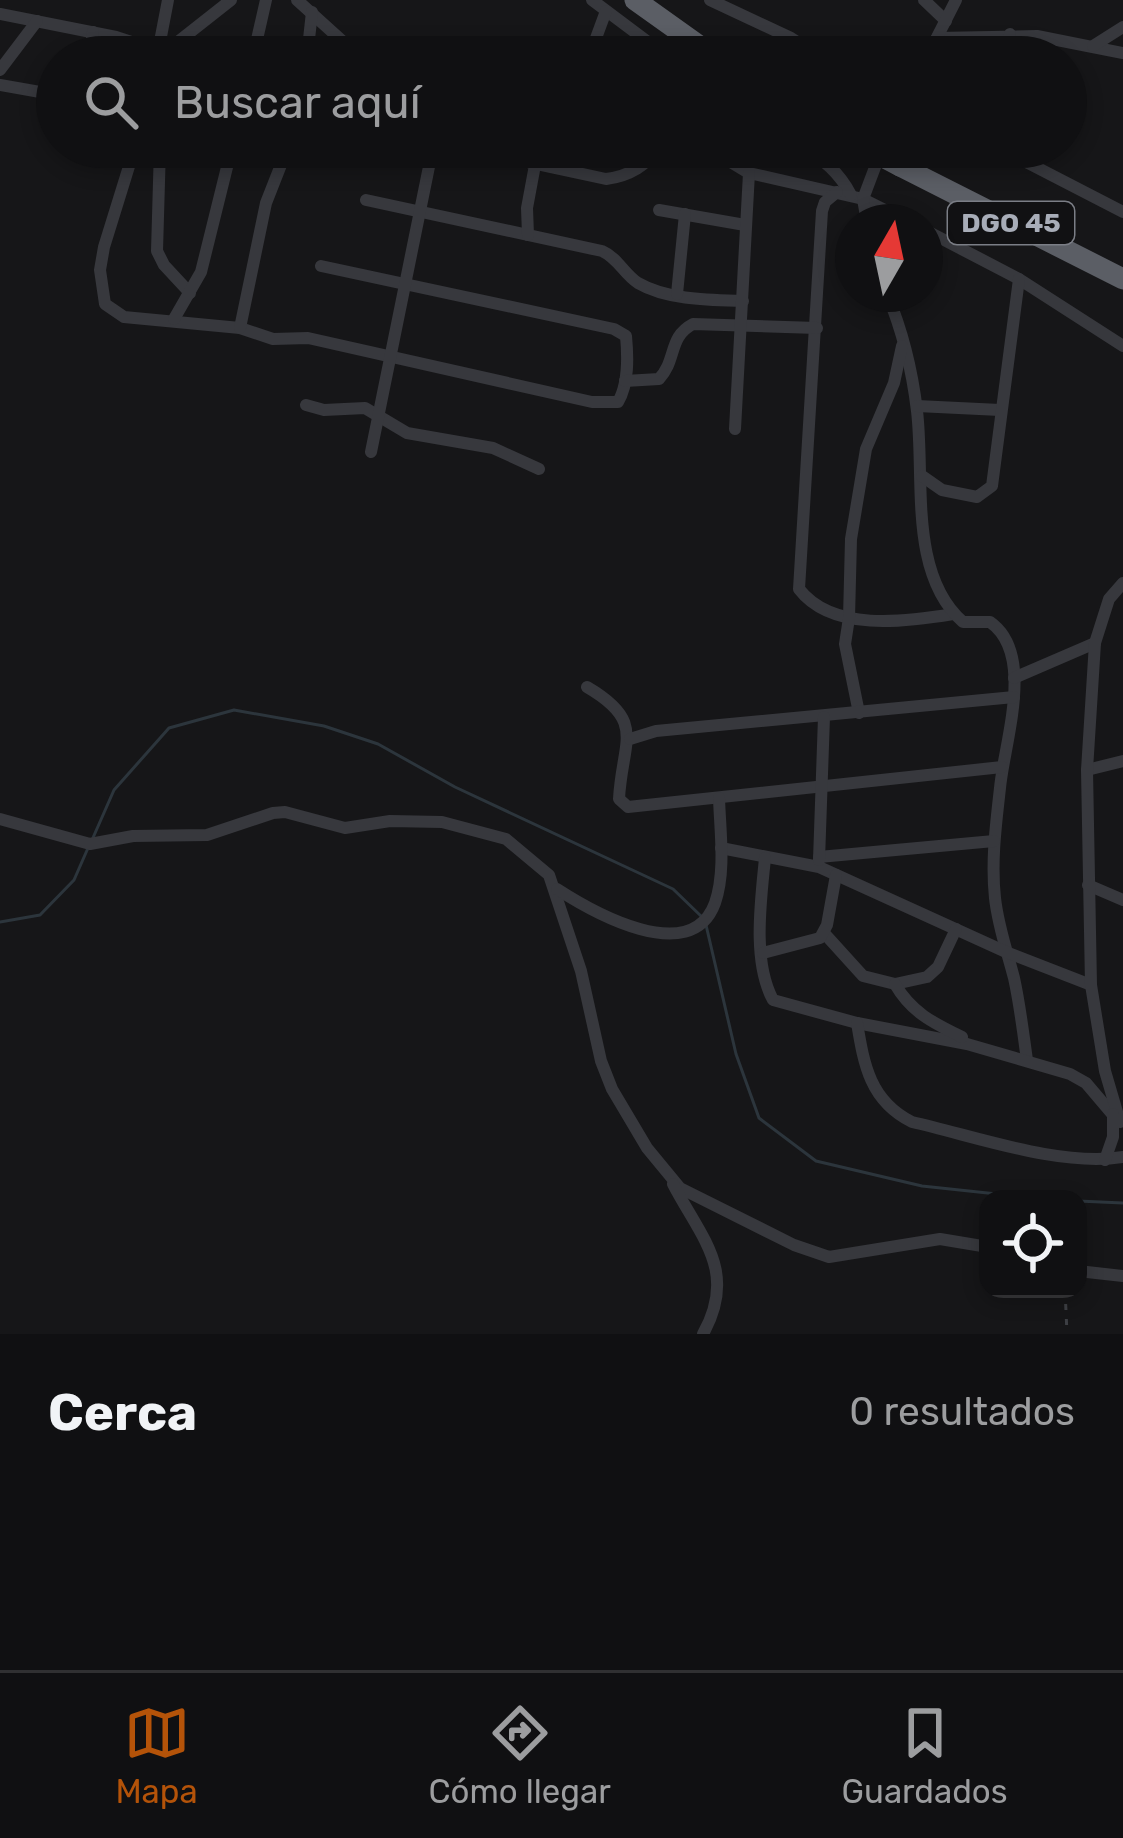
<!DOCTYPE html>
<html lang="es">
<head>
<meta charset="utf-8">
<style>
  :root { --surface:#101012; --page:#19191b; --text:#f1f3f6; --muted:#9c9d9f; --line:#303032; --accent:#b45309 }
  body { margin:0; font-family:Rubik,sans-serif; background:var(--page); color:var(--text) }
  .controls { position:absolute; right:36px; bottom:36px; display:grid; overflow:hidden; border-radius:24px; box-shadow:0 6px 18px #0003 }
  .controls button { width:108px; height:108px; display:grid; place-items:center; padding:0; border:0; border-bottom:3px solid var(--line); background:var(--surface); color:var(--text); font:60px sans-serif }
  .compass { position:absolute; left:835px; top:204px; width:108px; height:108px; border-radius:50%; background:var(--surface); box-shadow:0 6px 18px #0003; rotate:9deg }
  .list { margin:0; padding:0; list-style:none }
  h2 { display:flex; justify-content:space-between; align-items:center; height:156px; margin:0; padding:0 48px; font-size:51px }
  h2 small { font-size:39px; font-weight:400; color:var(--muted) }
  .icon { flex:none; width:66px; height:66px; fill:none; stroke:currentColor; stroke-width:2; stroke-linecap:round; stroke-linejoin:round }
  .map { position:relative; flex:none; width:1123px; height:1334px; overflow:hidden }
  .search { position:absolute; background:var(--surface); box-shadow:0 6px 18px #0003; left:36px; right:36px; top:36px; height:132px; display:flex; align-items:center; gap:30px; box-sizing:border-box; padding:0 42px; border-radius:66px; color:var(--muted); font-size:45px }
  .sheet { height:336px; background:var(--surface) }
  nav { display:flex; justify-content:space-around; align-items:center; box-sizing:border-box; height:168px; border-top:3px solid var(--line); background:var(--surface); font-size:33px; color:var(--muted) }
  nav a { display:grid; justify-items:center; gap:6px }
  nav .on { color:var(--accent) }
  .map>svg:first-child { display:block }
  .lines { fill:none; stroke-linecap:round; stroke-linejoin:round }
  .stream { stroke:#2c353c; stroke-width:3 }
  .path { stroke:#3d3f44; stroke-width:3; stroke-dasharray:6 9; stroke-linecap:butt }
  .minor { stroke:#37383d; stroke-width:12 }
  .trunk { stroke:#5b5e65; stroke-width:21 }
  .trunk-bridge { stroke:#5b5e65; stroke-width:21 }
  .labels { text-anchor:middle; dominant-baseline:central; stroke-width:12; stroke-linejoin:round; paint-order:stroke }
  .shield { fill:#111113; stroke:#7b7e86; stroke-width:3 }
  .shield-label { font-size:27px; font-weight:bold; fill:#a8adb8 }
</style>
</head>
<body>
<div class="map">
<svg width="1123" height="1334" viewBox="0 0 1123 1334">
  <rect width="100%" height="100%" fill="#161618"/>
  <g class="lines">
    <g class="stream">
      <path d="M 92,840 L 114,790 L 169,728 L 234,710 L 324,726 L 378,744 L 455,787 L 673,889 L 702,917"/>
      <path d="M 0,922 L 40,915 L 74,880 L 88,848"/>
      <path d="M 706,925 L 736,1054 L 759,1118 L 816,1161 L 922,1186 L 1045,1199"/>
      <path d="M 1078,1201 L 1123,1203"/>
    </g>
    <path class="path" d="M 1065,1289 L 1067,1334"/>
    <g class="minor">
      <path d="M 297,0 L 350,48 L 368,57"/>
      <path d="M 592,0 L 668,57"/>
      <path d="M 710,0 L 791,38 L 821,57"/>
      <path d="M 924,0 L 946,21"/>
      <path d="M 0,14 L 116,37 L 159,51 L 179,41 L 231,0"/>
      <path d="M 937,38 L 1037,36 L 1123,53"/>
      <path d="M 1093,46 L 1123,27"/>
      <path d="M 158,52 L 168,0"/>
      <path d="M 89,57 L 93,32"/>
      <path d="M 253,57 L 266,0"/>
      <path d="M 307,57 L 312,12"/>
      <path d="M 589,57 L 606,11"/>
      <path d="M 927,57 L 956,0"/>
      <path d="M 1009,57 L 1010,34"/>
      <path d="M 0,70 L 37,21"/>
      <path d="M 0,85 L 57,95"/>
      <path d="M 135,147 L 104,247 L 100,270 L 105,304 L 124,317 L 240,328 L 273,339 L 308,338 L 592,402 L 618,402 C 629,383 628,357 626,336 L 614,329 L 321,266"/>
      <path d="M 160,147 L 157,251 L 164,265 L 190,293"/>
      <path d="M 458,147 L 606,179 C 631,176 645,165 662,147"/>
      <path d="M 706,147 L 749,173 L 863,199 L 909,222"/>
      <path d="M 802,147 C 824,160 839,172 851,195"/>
      <path d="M 997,147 L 1123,212"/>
      <path d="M 837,192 L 825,202 L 822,211 L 799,589 C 832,632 905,622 953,614"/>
      <path d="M 366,200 L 602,251 C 618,258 624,274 638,283 C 667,300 710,300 743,301"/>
      <path d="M 659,210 L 745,225"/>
      <path d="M 867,222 L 863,199 L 880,154"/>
      <path d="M 925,230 L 1019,279 L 1123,346"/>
      <path d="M 528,235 L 527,208 L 535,165"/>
      <path d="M 677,294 L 685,214"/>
      <path d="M 887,294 C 903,332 912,369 917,411 C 925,478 908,574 963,622 L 990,622 C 1036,654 1004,743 1000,788 C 996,824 991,861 995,898 C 998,926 1007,951 1014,978 C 1020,1005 1023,1032 1027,1060"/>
      <path d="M 174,319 L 201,272 L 232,147"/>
      <path d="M 240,328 L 266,203 L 288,147"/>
      <path d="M 625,381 L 659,379 C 677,360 668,337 693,324 L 817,328"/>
      <path d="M 306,405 L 324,410 L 365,408 L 407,433 L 493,448 L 539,469"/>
      <path d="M 917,406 L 1000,410"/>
      <path d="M 735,429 L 749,173"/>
      <path d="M 371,452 L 433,147"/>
      <path d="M 922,476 L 942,490 L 977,497 L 992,486 L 1019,279"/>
      <path d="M 1014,678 L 1095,643"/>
      <path d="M 587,687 C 647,722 622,741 619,799 L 628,807 L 1002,767"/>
      <path d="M 859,713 L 845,644 L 849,618 L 851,539 L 866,449 L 894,383 L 902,346"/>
      <path d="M 630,739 L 656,731 L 1014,697"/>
      <path d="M 1087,770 L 1123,761"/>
      <path d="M 0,819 L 90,844 L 133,836 L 207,835 L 273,813 L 285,812 L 345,828 L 390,821 L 442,822 L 506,839 L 549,875 L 581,971 L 601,1061 L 612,1089 L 647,1148 L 680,1188 L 794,1245 L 829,1257 L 940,1239 L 988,1247"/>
      <path d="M 721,848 L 819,867 L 1006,952 L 1091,985"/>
      <path d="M 819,857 L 994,841"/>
      <path d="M 765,858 C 761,900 752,961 773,1000 L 857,1023 L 967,1044 L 1070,1074 L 1086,1083 L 1114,1116"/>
      <path d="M 819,860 L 824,717"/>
      <path d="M 1088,885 L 1123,900"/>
      <path d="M 557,889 C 591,911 691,969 715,903 C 726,871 720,831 719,798"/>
      <path d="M 824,933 L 863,976 L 895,984 L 927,977 L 938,967 L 956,929"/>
      <path d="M 763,953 L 820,938 L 827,925 L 836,875"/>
      <path d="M 895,984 C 911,1012 933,1023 962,1037"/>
      <path d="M 857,1023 C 864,1065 870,1101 912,1122 C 975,1136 1059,1167 1123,1157"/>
      <path d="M 1120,1122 L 1105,1071 L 1091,985 L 1087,770 L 1095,643 L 1109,599 L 1123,583"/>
      <path d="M 1105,1160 L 1113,1137 L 1113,1114"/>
      <path d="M 673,1184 C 701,1238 738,1271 703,1334"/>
      <path d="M 1078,1271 L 1123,1276"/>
    </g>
    <g class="trunk">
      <path d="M 635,0 L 715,57"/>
      <path d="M 900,166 L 1123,279"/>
    </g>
    <path class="trunk-bridge" d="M 864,147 L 900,166"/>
  </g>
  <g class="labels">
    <rect class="shield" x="948" y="202" width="126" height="42" rx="9"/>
    <g class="shield-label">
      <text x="1011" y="223">DGO 45</text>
    </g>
  </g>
</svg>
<div class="controls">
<button><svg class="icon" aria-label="locate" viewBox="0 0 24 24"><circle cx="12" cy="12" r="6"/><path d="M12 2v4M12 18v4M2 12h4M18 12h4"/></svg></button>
</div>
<svg class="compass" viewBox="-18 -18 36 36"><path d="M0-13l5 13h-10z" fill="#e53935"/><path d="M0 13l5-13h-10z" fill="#9c9d9f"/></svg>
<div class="search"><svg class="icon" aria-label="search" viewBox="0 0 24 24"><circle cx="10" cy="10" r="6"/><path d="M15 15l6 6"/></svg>Buscar aquí</div>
</div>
<section class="sheet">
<h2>Cerca<small>0 resultados</small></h2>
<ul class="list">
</ul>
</section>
<nav>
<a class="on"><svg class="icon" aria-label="map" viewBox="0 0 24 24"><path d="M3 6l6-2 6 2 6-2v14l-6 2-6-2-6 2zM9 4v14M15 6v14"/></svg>Mapa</a>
<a><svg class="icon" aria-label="directions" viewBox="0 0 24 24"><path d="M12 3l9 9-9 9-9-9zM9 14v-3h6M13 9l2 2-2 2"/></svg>Cómo llegar</a>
<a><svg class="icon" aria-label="saved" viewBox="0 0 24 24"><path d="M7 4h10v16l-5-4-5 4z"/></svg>Guardados</a>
</nav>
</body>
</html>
